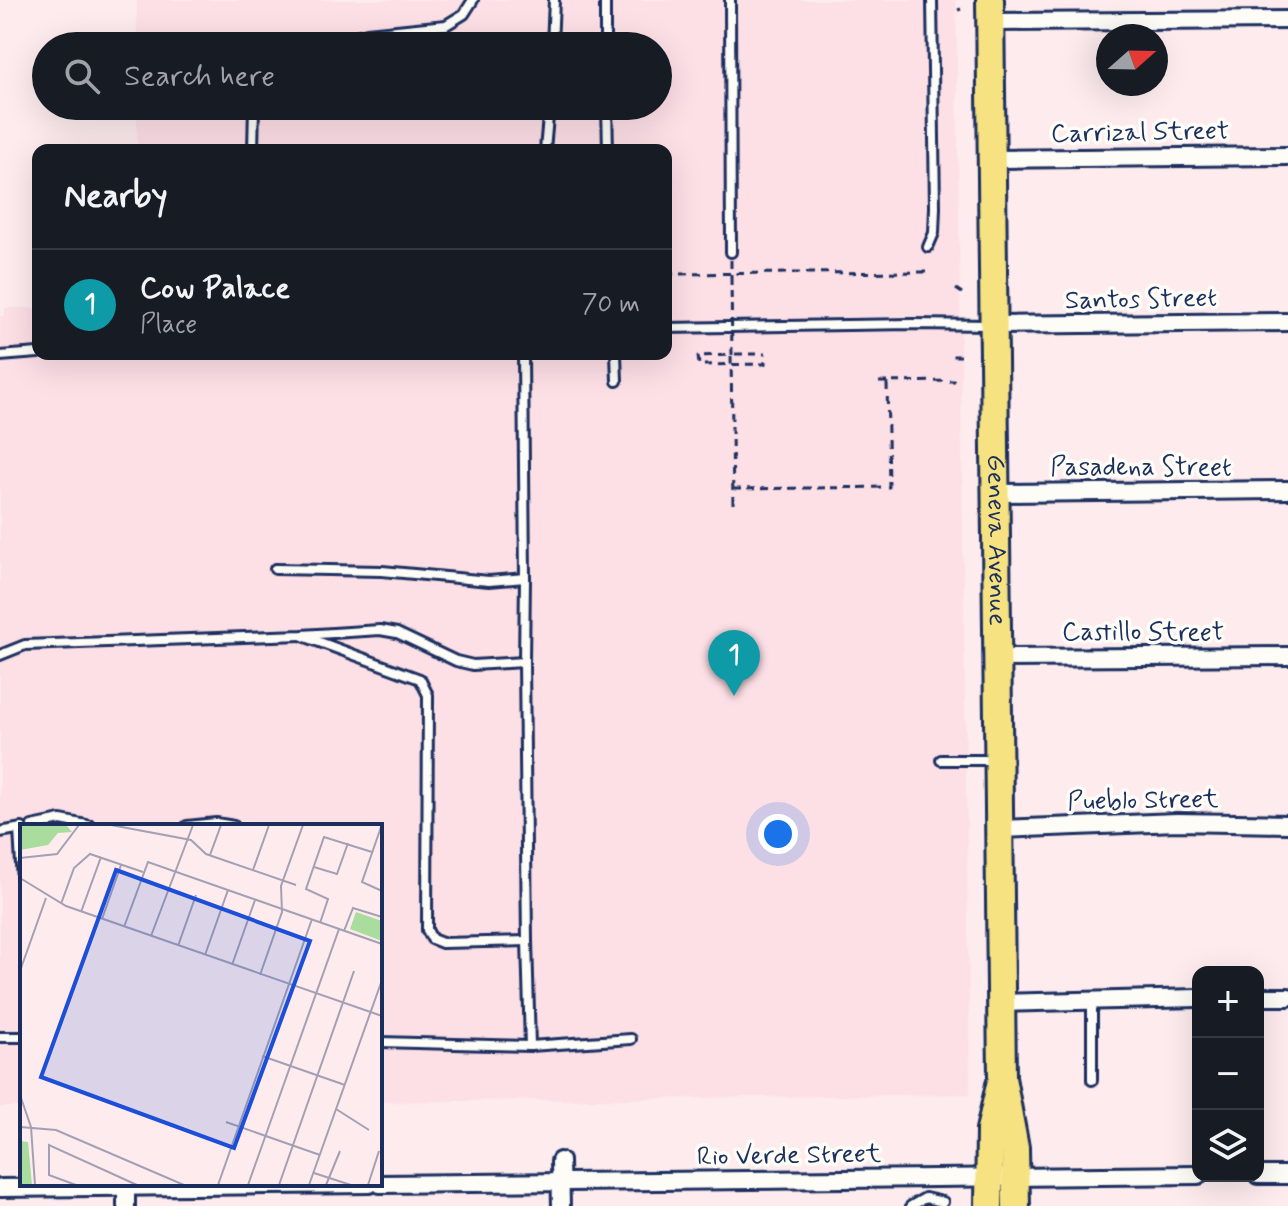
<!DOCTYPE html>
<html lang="en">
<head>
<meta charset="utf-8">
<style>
  :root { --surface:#171b24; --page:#20242c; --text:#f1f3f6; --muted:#9ea1a6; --line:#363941; --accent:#919bb2 }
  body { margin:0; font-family:Mynerve,sans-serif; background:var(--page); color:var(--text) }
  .controls { position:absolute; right:24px; bottom:24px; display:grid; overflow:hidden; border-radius:16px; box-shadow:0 8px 32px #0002 }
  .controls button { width:72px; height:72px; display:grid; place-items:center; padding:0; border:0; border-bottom:2px solid var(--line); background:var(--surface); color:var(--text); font:40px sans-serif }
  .compass { position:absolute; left:1096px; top:24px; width:72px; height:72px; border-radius:50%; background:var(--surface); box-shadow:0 8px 32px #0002; rotate:70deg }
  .you { position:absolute; left:778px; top:834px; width:28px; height:28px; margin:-20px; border:6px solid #fff; border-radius:50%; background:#1a73e8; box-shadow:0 0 0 12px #1a73e833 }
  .badge { display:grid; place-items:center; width:52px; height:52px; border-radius:50%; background:var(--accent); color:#fff; font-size:26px; font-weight:700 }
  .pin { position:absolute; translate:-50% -66px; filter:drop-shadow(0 2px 4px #0008) }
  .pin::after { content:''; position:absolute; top:42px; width:28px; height:24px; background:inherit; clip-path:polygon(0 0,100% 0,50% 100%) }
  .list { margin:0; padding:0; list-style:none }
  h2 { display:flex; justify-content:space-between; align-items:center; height:104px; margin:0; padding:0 32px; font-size:34px }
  h2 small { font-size:26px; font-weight:400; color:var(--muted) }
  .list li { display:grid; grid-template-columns:52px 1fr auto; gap:24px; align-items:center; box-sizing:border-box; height:112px; padding:0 32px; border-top:2px solid var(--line) }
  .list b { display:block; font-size:30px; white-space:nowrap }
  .list p { margin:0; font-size:26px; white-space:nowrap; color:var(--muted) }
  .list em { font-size:26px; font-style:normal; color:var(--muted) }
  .icon { flex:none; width:44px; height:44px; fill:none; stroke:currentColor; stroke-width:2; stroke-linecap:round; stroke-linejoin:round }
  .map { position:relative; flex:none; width:1288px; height:1206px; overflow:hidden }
  .search { position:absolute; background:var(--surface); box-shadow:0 8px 32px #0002; left:32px; top:32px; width:640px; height:88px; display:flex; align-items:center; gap:20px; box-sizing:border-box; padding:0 28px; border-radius:44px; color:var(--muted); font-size:30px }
  .panel { position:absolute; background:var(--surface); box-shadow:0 8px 32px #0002; left:32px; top:144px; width:640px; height:216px; border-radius:16px }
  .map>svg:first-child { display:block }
  .built { fill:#fddfe6 }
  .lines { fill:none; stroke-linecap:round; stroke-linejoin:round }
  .lane-casing { stroke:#1b2f5e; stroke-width:14 }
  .street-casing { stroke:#1b2f5e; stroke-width:22 }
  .primary-casing { stroke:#1b2f5e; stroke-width:32 }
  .path { stroke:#1b2f5e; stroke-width:3; stroke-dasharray:8 6; stroke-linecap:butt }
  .lane { stroke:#fdfcf7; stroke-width:8 }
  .street { stroke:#fdfcf7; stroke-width:16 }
  .primary { stroke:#f6e281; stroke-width:26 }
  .path-bridge { stroke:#1b2f5e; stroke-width:3; stroke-dasharray:8 6; stroke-linecap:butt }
  .labels { text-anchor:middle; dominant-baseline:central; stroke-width:7; stroke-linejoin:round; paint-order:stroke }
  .street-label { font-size:26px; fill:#1b2f5e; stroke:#fdfcf7 }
  .inset-road { fill:none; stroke:#a3a0b4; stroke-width:2 }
  .view { fill:#1d4ed8; fill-opacity:0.15; stroke:#1d4ed8; stroke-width:4 }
  .inset-edge { fill:none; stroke:#1b2f5e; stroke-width:4 }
</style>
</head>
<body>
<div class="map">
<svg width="1288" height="1206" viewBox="0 0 1288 1206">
  <rect width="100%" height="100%" fill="#fdebed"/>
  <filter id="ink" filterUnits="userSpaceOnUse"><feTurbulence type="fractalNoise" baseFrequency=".0125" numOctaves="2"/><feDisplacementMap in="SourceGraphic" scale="16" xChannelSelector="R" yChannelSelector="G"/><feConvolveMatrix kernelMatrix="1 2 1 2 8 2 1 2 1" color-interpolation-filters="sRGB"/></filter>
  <g filter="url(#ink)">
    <path class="built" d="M 137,0 L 956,0 L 970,1094 L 380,1102 L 380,826 L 22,826 L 22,1107 L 0,1107 L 0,316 L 5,316 L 5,308 L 38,308 L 38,354 L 666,354 L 666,150 L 137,150 L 137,106 L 658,106 L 658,46 L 137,46 Z"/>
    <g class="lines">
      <g class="lane-casing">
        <g id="lane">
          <path d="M 605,0 L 605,46"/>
          <path d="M 730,0 L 731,252"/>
          <path d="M 316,46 L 367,33 L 446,25 L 464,14 L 473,0"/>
          <path d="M 552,46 L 554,0"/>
          <path d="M 607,106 L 608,150"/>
          <path d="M 253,150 L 254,106"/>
          <path d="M 545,150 L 549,106"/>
          <path d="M 928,247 L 934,233 L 935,207 L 932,0"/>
          <path d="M 666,328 L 912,324 L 989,325"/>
          <path d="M 616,354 L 617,381"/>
          <path d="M 0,356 L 38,353"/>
          <path d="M 275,569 L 382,571 L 489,581 L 525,578 L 523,354"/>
          <path d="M 525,578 L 524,662 L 527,941 L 530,1046"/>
          <path d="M 303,636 L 420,679 L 428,695 L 427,930 L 432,939 L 442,943 L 527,941"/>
          <path d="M 0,655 L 25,645 L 302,635 L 380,630 L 397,633 L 456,661 L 473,665 L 524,662"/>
          <path d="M 941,760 L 996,760"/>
          <path d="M 32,826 L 61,820 L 92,826"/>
          <path d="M 187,826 L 216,823 L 234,826"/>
          <path d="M 19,829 L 22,883"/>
          <path d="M 0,832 L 22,828"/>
          <path d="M 0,1037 L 22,1037"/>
          <path d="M 380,1042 L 530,1046 L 631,1039"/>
          <path d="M 1092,1080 L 1092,1001"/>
          <path d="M 911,1206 L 925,1198 L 943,1202"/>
        </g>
      </g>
      <g class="street-casing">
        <g id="street">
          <path d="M 990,22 L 1288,20"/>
          <path d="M 992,159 L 1288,156"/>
          <path d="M 994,325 L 1288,322"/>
          <path d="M 995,493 L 1288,490"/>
          <path d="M 997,658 L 1288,656"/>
          <path d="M 999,829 L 1177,822 L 1288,824"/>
          <path d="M 1258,997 L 1288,997"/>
          <path d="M 1001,1003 L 1198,998"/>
          <path d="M 560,1161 L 561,1206"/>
          <path d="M 1258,1175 L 1288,1175"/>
          <path d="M 126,1184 L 126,1206"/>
          <path d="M 380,1184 L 1198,1175"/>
          <path d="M 0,1188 L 370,1184"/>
        </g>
      </g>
      <g class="primary-casing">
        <g id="primary">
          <path id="s1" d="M 990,0 L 1002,1078 L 1015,1148 L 1016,1206"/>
          <path d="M 989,1206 L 990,1130 L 1000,1085"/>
        </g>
      </g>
      <g class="path">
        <path d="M 958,10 L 961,9"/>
        <path d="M 731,260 L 731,277"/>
        <path d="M 666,274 L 932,272"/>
        <path d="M 956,289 L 962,293"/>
        <path d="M 953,356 L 964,356"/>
        <path d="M 879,382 L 955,381"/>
        <path d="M 733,489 L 889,487 L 887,382"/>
        <path d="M 733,504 L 731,354 L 765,354"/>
      </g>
      <use href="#lane" class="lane"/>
      <use href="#street" class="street"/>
      <use href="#primary" class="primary"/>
      <path class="path-bridge" d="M 731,277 L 732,355 L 698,356 L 699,365 L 765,364 L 765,354"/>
    </g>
  </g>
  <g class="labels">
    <g class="street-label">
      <text transform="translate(1140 133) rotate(-1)">Carrizal Street</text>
      <text transform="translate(1141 300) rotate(-1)">Santos Street</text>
      <text x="1141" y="468">Pasadena Street</text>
      <text stroke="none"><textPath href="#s1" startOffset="540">Geneva Avenue</textPath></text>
      <text x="1143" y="633">Castillo Street</text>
      <text transform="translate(1143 801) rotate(-1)">Pueblo Street</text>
      <text transform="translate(789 1156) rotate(-1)">Rio Verde Street</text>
    </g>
  </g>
  <g transform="translate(20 824)">
    <rect width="362" height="362" fill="#fdebed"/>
    <path d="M 0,1 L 46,1 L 52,8 L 38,9 L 28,21 L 0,26 ZM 336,88 L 362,97 L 362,117 L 330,105 ZM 0,317 L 8,318 L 12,361 L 0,361 Z" fill="#aadc9d"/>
    <path class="inset-road" d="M 91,1 L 171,16 L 186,30 L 276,61M 361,3 L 342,58 L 362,67M 190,31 L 201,1M 0,34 L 37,30 L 59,1M 294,43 L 317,50 L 328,19M 233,46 L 249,1M 0,54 L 46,82 L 362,192M 41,80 L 54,44 L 70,30 L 123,48M 61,88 L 81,33M 82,95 L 101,41M 300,99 L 308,75 L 286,65 L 304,13 L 352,28M 104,103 L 128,38 L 362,120M 324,107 L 333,84 L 362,93M 131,112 L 173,1M 158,122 L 176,71M 185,131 L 208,66M 212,141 L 235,76M 0,147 L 26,74M 240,151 L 262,88 L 261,62 L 283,1M 242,232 L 325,261M 0,271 L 11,303 L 15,361M 316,285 L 349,306M 206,298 L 300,331M 0,303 L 36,306 L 164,361M 294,349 L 331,361M 56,361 L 29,351 L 29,321 L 117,361M 198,361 L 292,95M 228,361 L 319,105M 259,361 L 334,147M 289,361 L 362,156M 306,361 L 320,327M 348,361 L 359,327"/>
    <path class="view" d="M 96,46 L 290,117 L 214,324 L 21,253 Z"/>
    <rect width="362" height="362" class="inset-edge"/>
  </g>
</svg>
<div class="controls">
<button>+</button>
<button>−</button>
<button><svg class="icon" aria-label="layers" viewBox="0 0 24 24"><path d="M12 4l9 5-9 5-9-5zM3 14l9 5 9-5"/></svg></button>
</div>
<svg class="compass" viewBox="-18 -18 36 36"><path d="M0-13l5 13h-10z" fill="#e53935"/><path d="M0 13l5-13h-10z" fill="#9ea1a6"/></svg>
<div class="you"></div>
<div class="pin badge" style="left:734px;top:696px;background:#0f9aa8">1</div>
<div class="search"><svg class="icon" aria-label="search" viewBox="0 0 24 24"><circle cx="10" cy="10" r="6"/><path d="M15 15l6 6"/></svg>Search here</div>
<section class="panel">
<h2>Nearby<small></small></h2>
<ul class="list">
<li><span class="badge" style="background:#0f9aa8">1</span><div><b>Cow Palace</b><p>Place</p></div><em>70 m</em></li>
</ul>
</section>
</div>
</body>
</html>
